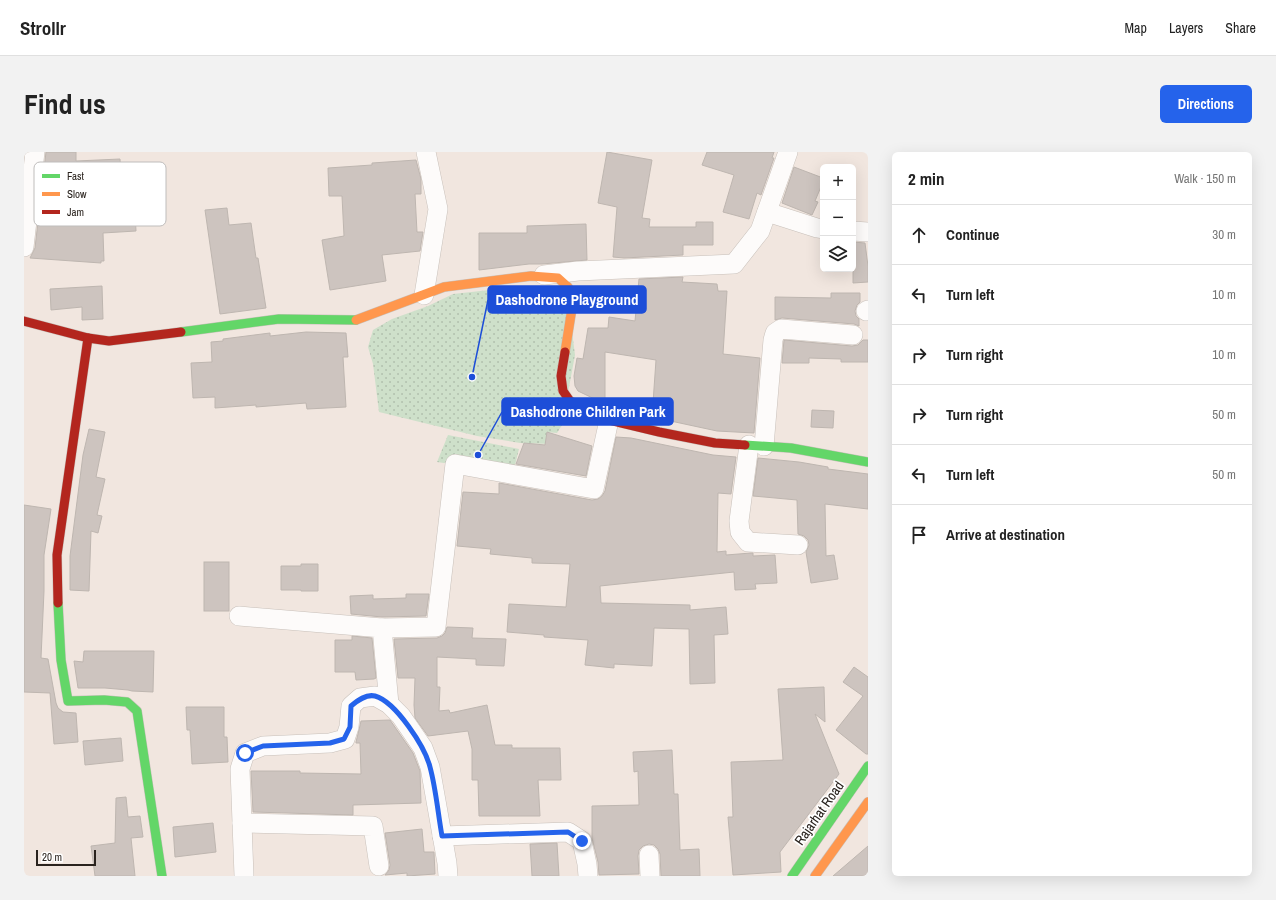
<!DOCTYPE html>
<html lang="en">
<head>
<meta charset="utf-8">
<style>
  :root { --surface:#fff; --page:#f2f2f2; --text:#222; --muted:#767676; --line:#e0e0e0; --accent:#2563eb }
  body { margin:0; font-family:"Archivo Narrow",sans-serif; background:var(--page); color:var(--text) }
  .controls { position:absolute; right:12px; top:12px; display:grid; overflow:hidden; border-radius:6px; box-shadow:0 4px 16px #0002 }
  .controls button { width:36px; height:36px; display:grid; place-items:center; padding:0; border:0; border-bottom:1px solid var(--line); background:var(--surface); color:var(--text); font:20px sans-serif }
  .scale { position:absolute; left:12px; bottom:10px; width:60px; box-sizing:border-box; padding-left:4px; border:2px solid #2a231e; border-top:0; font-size:11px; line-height:14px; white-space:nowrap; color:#2a231e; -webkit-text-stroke:3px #fff; paint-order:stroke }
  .stop { position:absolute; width:12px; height:12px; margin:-9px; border:3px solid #2563eb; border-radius:50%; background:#fff }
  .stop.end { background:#2563eb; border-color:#fff; box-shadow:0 1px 4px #0008 }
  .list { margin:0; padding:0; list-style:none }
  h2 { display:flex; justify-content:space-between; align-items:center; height:52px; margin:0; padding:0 16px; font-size:17px }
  h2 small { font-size:13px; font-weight:400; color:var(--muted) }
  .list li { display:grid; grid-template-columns:26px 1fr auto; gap:12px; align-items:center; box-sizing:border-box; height:60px; padding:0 16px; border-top:1px solid var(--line) }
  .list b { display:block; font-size:15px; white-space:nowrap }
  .list em { font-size:13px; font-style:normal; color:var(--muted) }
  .icon { flex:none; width:22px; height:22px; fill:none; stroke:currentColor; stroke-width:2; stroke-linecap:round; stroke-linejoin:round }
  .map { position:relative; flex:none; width:844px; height:724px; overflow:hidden; border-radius:6px }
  header { display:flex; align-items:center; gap:24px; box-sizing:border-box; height:56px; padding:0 20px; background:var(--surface); border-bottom:1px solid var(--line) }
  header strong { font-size:19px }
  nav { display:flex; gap:22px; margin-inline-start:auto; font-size:14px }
  .intro { display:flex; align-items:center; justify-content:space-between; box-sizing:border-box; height:96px; padding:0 24px }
  h1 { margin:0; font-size:28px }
  .button { padding:10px 18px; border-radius:6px; background:var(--accent); color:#fff; font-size:14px; font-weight:700 }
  main { display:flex; gap:24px; padding:0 24px }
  aside { flex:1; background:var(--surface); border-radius:6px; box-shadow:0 4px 16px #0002 }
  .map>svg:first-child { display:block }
  .park { fill:url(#park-dots) }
  .building { fill:#cdc4bf; stroke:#beb6b0 }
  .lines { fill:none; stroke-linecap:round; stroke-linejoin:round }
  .street-casing { stroke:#c8c0ba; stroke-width:20 }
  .fast-casing { stroke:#c8c0ba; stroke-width:10 }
  .slow-casing { stroke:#c8c0ba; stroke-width:10 }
  .jam-casing { stroke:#c8c0ba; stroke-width:10 }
  .street { stroke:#fdfbfa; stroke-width:19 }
  .fast { stroke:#63d668; stroke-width:9 }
  .slow { stroke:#ff974d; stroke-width:9 }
  .jam { stroke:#b3261e; stroke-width:9 }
  .route { stroke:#2563eb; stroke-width:5 }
  .labels { text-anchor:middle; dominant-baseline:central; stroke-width:3.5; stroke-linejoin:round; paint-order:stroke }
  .street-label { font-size:14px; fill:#2a231e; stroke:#fff }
  .key { fill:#fff; stroke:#bfbdbc; stroke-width:1 }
  .key-label { font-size:11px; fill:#2a231e }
  .leader { fill:none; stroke:#1d4ed8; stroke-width:1.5 }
  .callout-dot { fill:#1d4ed8; stroke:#fff; stroke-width:1.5 }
  .callout { fill:#1d4ed8; stroke:#1d4ed8; stroke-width:1.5 }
  .callout-label { font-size:15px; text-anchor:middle; font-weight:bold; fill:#fff }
</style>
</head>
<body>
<header>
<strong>Strollr</strong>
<nav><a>Map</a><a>Layers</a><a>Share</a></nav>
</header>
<div class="intro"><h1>Find us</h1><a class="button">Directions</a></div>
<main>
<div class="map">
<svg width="844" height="724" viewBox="0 0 844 724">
  <defs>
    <pattern id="park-dots" width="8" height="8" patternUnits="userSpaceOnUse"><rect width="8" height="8" fill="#cee0ca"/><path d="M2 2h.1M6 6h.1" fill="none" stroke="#b1c0ad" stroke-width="1.8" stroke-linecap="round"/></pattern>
  </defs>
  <rect width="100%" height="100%" fill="#f1e6df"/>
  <g class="park">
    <path d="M 527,135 L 543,140 L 551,203 L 538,273 L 533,281 L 523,280 L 528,292 L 496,291 L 453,284 L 355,260 L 349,212 L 344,195 L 349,178 L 368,167 L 404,154 L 429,142 L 484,136 Z"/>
    <path d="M 424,283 L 495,297 L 489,321 L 413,310 Z"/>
  </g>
  <g class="building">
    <path d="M 22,0 L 52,0 L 52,9 L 96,7 L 98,43 L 110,42 L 112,79 L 79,81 L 80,109 L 77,109 L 77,111 L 6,106 L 11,96 Z"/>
    <path d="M 583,0 L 628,8 L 618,66 L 626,67 L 625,75 L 672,75 L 672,70 L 689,70 L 689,93 L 659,93 L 659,103 L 600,106 L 589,105 L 593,55 L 574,51 Z"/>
    <path d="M 683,0 L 750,0 L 748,6 L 750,6 L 737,43 L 733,41 L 725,67 L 699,60 L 710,23 L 678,13 Z"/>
    <path d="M 392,8 L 397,27 L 397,42 L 391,42 L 393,80 L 399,80 L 396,99 L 358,103 L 362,129 L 306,138 L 298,88 L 320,84 L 318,44 L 305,44 L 304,16 L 348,13 L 348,11 Z"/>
    <path d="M 770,15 L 799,26 L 799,30 L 791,49 L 794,50 L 788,63 L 758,51 Z"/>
    <path d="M 203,56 L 205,73 L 227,71 L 232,106 L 234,106 L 242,156 L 196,162 L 181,58 Z"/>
    <path d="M 562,72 L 563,108 L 518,112 L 505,112 L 455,118 L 455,81 L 503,81 L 503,74 Z"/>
    <path d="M 829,90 L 841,91 L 844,114 L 844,130 L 829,131 Z"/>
    <path d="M 659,125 L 658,130 L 693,132 L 694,139 L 703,139 L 699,202 L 736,206 L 730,281 L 693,279 L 628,265 L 632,208 L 581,200 L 581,252 L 554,239 L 551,234 L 550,224 L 553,206 L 559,207 L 564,176 L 584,176 L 585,165 L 611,169 L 615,127 Z"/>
    <path d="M 78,134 L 79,167 L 58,168 L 58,155 L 27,158 L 26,137 Z"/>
    <path d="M 807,141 L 836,141 L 836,150 L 833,153 L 831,159 L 832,164 L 835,167 L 835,174 L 830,172 L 758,166 L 751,168 L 751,145 L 807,146 Z"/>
    <path d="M 282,180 L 322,181 L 324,205 L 319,205 L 322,255 L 283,257 L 282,251 L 232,255 L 232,253 L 191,256 L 191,245 L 169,246 L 167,211 L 188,210 L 187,190 L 199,189 L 199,187 L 246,181 L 246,184 Z"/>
    <path d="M 760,188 L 828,194 L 834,193 L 839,188 L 844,188 L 844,210 L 817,210 L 817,207 L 785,206 L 785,211 L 758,211 Z"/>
    <path d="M 788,258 L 810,259 L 809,276 L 787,275 Z"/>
    <path d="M 65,277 L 81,280 L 72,325 L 81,327 L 73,363 L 78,364 L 74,381 L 67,379 L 65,439 L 46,438 L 46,404 L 59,303 Z"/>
    <path d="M 523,280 L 568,294 L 562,324 L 492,312 L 500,291 L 521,293 Z"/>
    <path d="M 592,285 L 607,286 L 689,303 L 712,305 L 707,342 L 694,341 L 693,400 L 702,399 L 702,403 L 727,401 L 729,401 L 729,404 L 751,403 L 753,431 L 731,432 L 732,437 L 711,438 L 710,420 L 576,434 L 577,451 L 666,453 L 666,458 L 702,455 L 704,482 L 690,483 L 691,531 L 666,532 L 665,477 L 630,476 L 628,514 L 590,512 L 590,516 L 561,513 L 564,488 L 520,485 L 520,483 L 483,480 L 485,452 L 542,455 L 546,412 L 508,411 L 508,406 L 466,402 L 467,397 L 433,394 L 439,340 L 475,342 L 475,331 L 568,348 L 574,347 L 578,344 L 581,339 Z"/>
    <path d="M 734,306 L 775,310 L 804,315 L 804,317 L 844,322 L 844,357 L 801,352 L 802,404 L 810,403 L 814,427 L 787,431 L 782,400 L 785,393 L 784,388 L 780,384 L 774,382 L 773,348 L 729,344 Z"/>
    <path d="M 0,353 L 27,357 L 20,403 L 20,439 L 17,506 L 24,507 L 32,551 L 34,556 L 39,560 L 52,561 L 54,590 L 30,592 L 26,541 L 0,540 Z"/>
    <rect x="180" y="410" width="25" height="49"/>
    <path d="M 277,412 L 294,412 L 294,439 L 277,439 L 277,438 L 257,438 L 257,414 L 277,414 Z"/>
    <path d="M 382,442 L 405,442 L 402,464 L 358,465 L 327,462 L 326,444 L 349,443 L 349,447 L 382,446 Z"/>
    <path d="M 423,475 L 449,476 L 448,486 L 482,487 L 480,514 L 452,513 L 452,507 L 413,505 L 413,535 L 416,535 L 415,559 L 425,558 L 426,561 L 463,553 L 471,593 L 488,593 L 488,596 L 536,596 L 537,628 L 514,628 L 516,664 L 455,664 L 454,628 L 448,628 L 448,597 L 444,579 L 404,584 L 391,566 L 390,553 L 391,526 L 374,526 L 370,487 L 413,486 L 418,484 L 421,481 Z"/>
    <path d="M 328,484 L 348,486 L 352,526 L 350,527 L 332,528 L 331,520 L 311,520 L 311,488 L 328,488 Z"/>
    <path d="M 60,499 L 130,499 L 129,540 L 108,539 L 104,538 L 81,536 L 54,536 L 50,509 L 59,510 Z"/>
    <path d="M 830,515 L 844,525 L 844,602 L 842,602 L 812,578 L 839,544 L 819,530 Z"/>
    <path d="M 800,535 L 801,570 L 791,562 L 815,622 L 756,700 L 757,720 L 709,723 L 704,665 L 709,665 L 707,610 L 759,608 L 754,537 Z"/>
    <path d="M 162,555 L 200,555 L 200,585 L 203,585 L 204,610 L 168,612 L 166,578 L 163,578 Z"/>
    <path d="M 366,568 L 389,601 L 396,619 L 397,651 L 329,653 L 329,663 L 229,660 L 227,619 L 276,619 L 276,621 L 337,622 L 336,591 L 332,591 L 332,590 L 335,578 L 337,569 Z"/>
    <path d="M 97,586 L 99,609 L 61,613 L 59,589 Z"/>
    <path d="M 648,598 L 650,642 L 654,642 L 656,698 L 675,697 L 676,724 L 637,724 L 636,702 L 634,697 L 630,693 L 625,692 L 619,694 L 615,698 L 614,704 L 615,722 L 575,723 L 574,710 L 568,686 L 568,654 L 615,653 L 614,619 L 610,620 L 609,600 Z"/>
    <path d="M 102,645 L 104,665 L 116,664 L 119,685 L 107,686 L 111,724 L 71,724 L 67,694 L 91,691 L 92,646 Z"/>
    <path d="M 189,671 L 192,700 L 151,705 L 149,675 Z"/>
    <path d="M 398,677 L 400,700 L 410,700 L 411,722 L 383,724 L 383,721 L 361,723 L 365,718 L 366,713 L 361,681 Z"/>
    <path d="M 533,691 L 535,724 L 508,724 L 506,692 Z"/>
    <path d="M 844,694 L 844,724 L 809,724 Z"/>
  </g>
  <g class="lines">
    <g class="street-casing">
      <g id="street">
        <path d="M 743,60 L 793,76 L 799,77"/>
        <path d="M 829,79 L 844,80"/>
        <path d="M 0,95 L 11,0"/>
        <path d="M 520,123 L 554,119 L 710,112 L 736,79 L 764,0"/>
        <path d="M 400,143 L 414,57 L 402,0"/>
        <path d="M 842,159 L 844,158"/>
        <path d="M 725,293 L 715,369 L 716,380 L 724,390 L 774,393"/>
        <path d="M 740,294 L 749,188 L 751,181 L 757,177 L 829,183"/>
        <path d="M 215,464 L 358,476 L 365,552"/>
        <path d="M 358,476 L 412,475 L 431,312 L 570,337 L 585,268"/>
        <path d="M 218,671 L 349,674 L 355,714"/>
        <path d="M 418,684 L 544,680 L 558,689 L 563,712 L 564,724"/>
        <path d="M 625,703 L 626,724"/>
        <path d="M 220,724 L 216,617 L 221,601 L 239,594 L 306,591 L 321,587 L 325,575 L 327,554 L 336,546 L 351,544 L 365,552 L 377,564 L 399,596 L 406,615 L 423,711 L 424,724"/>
      </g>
    </g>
    <g class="fast-casing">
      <g id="fast">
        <path d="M 157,180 L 255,167 L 332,168"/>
        <path d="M 721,293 L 767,296 L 844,310"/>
        <path d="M 34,451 L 37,508 L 44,549 L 80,548 L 103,550 L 113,559 L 138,724"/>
        <path d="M 768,724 L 844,614"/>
      </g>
    </g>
    <g class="slow-casing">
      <g id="slow">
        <path d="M 332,168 L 420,135 L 507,124 L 534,126 L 544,135 L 549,150 L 541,200"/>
        <path d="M 791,724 L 844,650"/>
      </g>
    </g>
    <g class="jam-casing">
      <g id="jam">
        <path d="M 0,169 L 64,186 L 85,189 L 157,180"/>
        <path d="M 541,200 L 537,224 L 539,239 L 546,249 L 585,268 L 635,280 L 691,291 L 721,293"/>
        <path d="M 34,451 L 33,403 L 64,186"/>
      </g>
    </g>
    <use href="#street" class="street"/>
    <use href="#fast" class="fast"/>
    <use href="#slow" class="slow"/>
    <use href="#jam" class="jam"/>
  </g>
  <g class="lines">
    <path class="route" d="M 221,601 L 239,594 L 306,591 L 320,587 L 326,575 L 327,554 C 334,548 342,542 351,544 C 372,550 401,595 406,615 C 412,637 414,662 418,684 L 544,680 L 558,689"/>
  </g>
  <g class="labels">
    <g class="street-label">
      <text transform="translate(795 661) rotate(-55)">Rajarhat Road</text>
    </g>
  </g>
  <rect x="10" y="10" width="132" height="64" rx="6" class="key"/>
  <rect x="18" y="22" width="18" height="4" fill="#63d668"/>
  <rect x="18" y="40" width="18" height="4" fill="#ff974d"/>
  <rect x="18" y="58" width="18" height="4" fill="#b3261e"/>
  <g class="key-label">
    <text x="43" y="28">Fast</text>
    <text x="43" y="46">Slow</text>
    <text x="43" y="64">Jam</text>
  </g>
  <path class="leader" d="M448 225L464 148M454 303L478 260"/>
  <g class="callout-dot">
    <circle cx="448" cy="225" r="4"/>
    <circle cx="454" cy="303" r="4"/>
  </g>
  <g class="callout">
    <rect x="464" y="134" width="158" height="27" rx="4"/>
    <rect x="478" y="246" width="171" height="27" rx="4"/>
  </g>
  <g class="callout-label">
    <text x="543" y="153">Dashodrone Playground</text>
    <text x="564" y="265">Dashodrone Children Park</text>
  </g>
</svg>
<div class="controls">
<button>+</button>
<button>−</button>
<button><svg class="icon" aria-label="layers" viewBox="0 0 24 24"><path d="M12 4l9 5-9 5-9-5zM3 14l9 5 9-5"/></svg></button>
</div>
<div class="scale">20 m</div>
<div class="stop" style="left:221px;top:601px"></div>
<div class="stop end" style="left:558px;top:689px"></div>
</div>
<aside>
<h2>2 min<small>Walk · 150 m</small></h2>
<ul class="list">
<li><svg class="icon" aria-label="ahead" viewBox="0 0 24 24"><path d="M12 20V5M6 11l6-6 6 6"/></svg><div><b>Continue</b></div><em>30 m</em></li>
<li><svg class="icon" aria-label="left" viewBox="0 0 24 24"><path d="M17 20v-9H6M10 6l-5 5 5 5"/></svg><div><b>Turn left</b></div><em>10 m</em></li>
<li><svg class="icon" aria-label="right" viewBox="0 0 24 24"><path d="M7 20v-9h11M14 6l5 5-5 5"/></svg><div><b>Turn right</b></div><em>10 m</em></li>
<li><svg class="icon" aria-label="right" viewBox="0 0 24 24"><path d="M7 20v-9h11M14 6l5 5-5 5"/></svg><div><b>Turn right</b></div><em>50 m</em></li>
<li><svg class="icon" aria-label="left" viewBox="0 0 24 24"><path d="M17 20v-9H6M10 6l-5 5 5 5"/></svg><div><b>Turn left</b></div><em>50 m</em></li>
<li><svg class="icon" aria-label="arrive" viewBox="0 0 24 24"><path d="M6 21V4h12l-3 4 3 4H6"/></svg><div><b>Arrive at destination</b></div></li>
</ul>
</aside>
</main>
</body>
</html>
